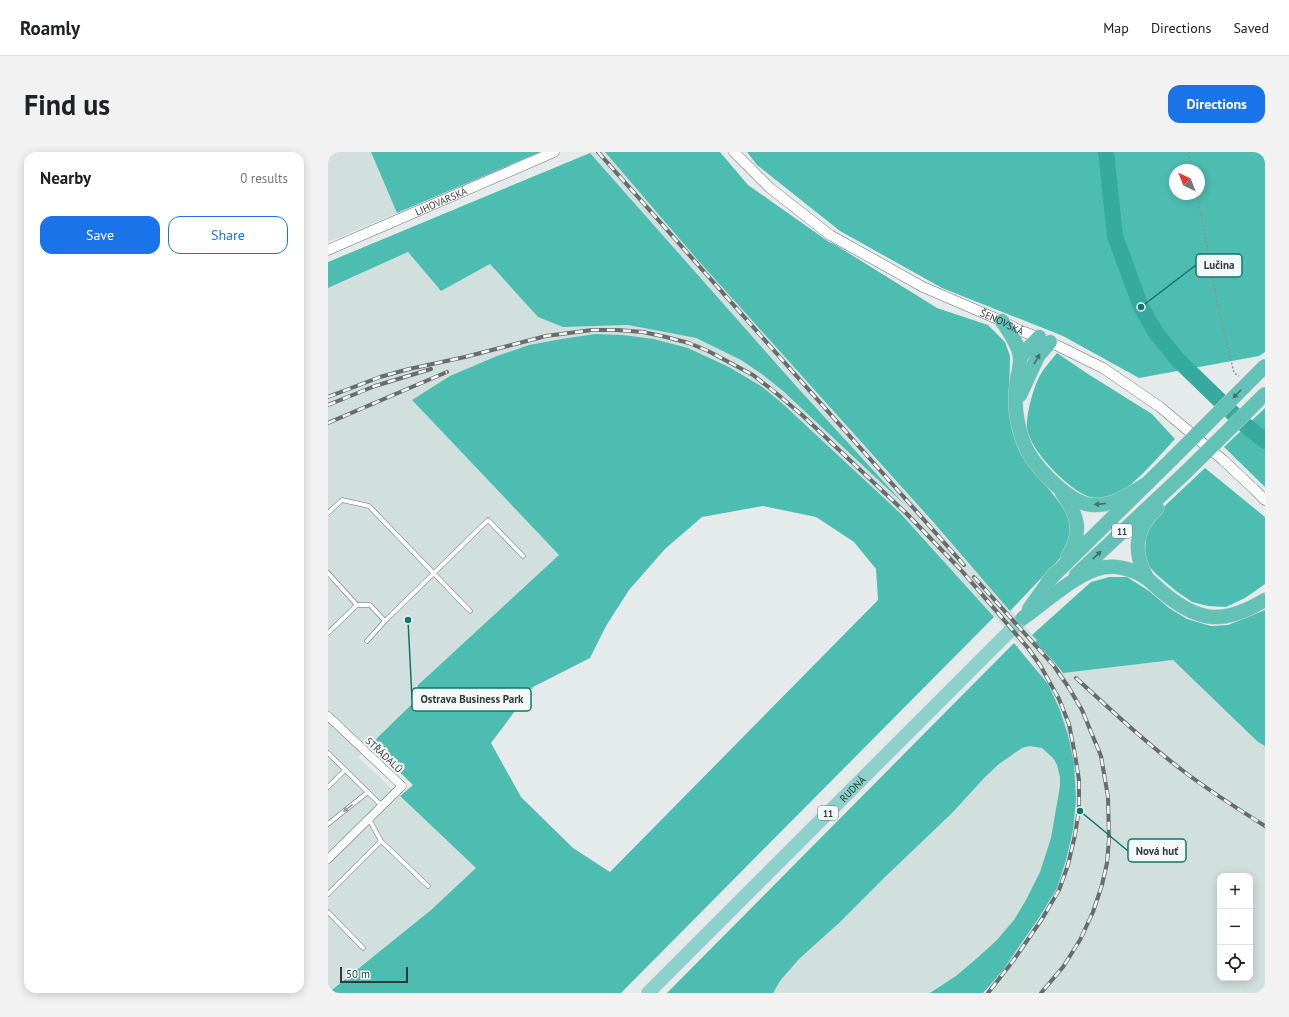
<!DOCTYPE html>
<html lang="en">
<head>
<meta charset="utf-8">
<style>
  :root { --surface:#fff; --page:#f2f2f2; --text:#202124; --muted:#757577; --line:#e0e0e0; --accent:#1a73e8 }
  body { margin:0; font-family:"PT Sans",sans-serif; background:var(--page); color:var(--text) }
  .controls { position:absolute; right:12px; bottom:12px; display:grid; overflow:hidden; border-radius:8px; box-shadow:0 2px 10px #0003 }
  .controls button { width:36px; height:36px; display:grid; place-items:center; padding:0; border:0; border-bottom:1px solid var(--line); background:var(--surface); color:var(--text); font:20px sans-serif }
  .compass { position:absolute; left:841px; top:12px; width:36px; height:36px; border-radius:50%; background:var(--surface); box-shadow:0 2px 10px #0003; rotate:317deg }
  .scale { position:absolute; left:12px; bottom:10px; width:68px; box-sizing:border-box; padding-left:4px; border:2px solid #363838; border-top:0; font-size:11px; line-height:14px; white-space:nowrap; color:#363838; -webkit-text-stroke:3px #f3f9f8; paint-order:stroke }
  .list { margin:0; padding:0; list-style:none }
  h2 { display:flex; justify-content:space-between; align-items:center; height:52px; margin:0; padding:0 16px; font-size:17px }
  h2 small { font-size:13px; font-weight:400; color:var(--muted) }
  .actions { display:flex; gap:8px; padding:12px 16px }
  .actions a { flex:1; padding:9px 0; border:1px solid var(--accent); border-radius:12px; text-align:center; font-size:14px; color:var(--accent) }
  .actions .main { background:var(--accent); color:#fff }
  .icon { flex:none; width:22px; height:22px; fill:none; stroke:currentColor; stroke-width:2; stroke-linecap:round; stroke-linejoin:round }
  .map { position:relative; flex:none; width:937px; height:841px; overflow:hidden; border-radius:12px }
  header { display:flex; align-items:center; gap:24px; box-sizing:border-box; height:56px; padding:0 20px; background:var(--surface); border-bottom:1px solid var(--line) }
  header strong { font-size:19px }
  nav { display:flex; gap:22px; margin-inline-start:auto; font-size:14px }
  .intro { display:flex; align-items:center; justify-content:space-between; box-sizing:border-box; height:96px; padding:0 24px }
  h1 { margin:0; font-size:28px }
  .button { padding:10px 18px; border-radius:12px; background:var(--accent); color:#fff; font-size:14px; font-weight:700 }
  main { display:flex; gap:24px; padding:0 24px }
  aside { flex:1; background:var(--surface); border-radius:12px; box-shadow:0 2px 10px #0003 }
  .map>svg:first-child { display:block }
  .built { fill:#d1dfdd; fill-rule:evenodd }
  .forest { fill:#4dbdb2; fill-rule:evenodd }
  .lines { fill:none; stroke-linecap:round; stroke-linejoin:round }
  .river { stroke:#35aa9f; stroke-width:16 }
  .service-casing { stroke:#6d7271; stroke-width:5 }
  .minor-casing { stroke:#6d7271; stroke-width:9 }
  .tertiary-casing { stroke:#6d7271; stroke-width:11 }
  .primary-casing { stroke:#c7c7c7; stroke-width:14 }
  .trunk-casing { stroke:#c7c7c7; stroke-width:15 }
  .path { stroke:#8e9291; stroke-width:1.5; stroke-dasharray:2 2; stroke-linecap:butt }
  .service { stroke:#fff; stroke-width:4 }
  .minor { stroke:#fff; stroke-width:8 }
  .tertiary { stroke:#fff; stroke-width:10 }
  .primary { stroke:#89d1ca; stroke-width:13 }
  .trunk { stroke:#62c2b8; stroke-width:14 }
  .rail-casing { stroke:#696c6c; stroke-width:4 }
  .rail { stroke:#f3f9f8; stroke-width:2.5; stroke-dasharray:8; stroke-linecap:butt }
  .trunk-bridge-casing { stroke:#c7c7c7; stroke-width:15; stroke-linecap:butt }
  .trunk-bridge { stroke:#62c2b8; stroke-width:14 }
  .oneway { fill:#486f6b }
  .oneway2 { fill:#9a9c9c }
  .labels { text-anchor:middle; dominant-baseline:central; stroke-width:4; stroke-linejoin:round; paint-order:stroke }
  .shield { fill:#f3f9f8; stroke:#6f7272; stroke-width:1 }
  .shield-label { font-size:9px; font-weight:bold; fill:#363838 }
  .street-label { font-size:10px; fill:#363838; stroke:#f3f9f8 }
  .leader { fill:none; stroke:#0f766e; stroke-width:1.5 }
  .callout-dot { fill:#0f766e; stroke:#f3f9f8; stroke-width:1.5 }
  .callout { fill:#f3f9f8; stroke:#0f766e; stroke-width:1.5 }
  .callout-label { font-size:11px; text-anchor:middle; font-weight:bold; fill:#363838 }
</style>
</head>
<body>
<header>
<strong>Roamly</strong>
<nav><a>Map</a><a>Directions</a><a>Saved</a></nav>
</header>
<div class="intro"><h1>Find us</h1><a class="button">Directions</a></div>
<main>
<aside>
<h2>Nearby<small>0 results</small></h2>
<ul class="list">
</ul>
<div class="actions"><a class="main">Save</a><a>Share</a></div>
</aside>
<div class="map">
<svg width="937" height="841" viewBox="0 0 937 841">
  <rect width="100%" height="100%" fill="#e5ebea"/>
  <g class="built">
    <path d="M 0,0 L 43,0 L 69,61 L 0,90 Z"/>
    <path d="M 261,0 L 277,0 L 368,106 L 709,488 L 707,489 L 728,512 L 735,521 L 845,508 L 930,590 L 937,594 L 937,841 L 380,841 L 713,524 L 697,499 L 572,361 L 455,252 L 433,234 L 401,215 L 360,196 L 326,187 L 295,183 L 267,182 L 233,187 L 201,193 L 169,204 L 84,248 L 231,403 L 90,533 L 83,553 L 30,605 L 148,716 L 103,758 L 0,840 L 0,136 L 80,100 L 113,139 L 162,112 L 210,165 L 235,175 L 300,173 L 368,186 L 413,208 L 435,223 L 455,239 L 571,347 L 469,235 ZM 892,724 L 922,724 L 922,826 L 892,826 Z"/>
  </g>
  <g class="forest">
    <path d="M 43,0 L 212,0 L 69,61 Z"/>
    <path d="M 277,0 L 392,0 L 420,33 L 501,90 L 506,92 L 609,156 L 660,173 L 677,190 L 682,204 L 681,252 L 684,279 L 696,305 L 738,359 L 745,372 L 742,388 L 735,403 L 682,459 L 606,371 L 368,106 Z"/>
    <path d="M 419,0 L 937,0 L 937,200 L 931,204 L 811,226 L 735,184 L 614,136 L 512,79 L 429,13 ZM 847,18 L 871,18 L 871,42 L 847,42 Z"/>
    <path d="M 262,1 L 469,235 L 576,352 L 455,239 L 435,223 L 413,208 L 368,186 L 300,173 L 235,175 L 210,165 L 162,112 L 113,139 L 80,100 L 0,136 L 0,110 Z"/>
    <path d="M 267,182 L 295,183 L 326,187 L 360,196 L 401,215 L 433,234 L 455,252 L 572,361 L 666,465 L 293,841 L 0,841 L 103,758 L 148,716 L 72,644 L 85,633 L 43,592 L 83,553 L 90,533 L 231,403 L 84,248 L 122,224 L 169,204 L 201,193 L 233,187 ZM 435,354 L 488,365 L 526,390 L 548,417 L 550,448 L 282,720 L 245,696 L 193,645 L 163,591 L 205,535 L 262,506 L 278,474 L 301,438 L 337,397 L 374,365 Z"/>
    <path d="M 729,201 L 760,222 L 824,262 L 847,287 C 833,302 800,341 782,346 C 773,348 762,346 755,342 C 737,333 701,297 699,276 C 698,262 706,232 714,220 C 718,214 724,207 729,201 Z"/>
    <path d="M 937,256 L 937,335 L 896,295 Z"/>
    <path d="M 877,316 L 937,365 L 937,432 L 917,446 L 898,455 L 880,454 L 864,450 L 848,439 L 828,422 L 820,413 L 817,399 L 818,385 L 825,365 Z"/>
    <path d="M 781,425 L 799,425 L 821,439 L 841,456 L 859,467 L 883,474 L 900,473 L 937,458 L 937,594 L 930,590 L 845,508 L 735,521 L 728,512 L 707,490 L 709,488 L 704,483 L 763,430 Z"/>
    <path d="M 686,491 L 720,532 L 731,556 L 740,583 L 746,611 L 748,648 L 745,678 L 738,708 L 729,736 L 712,764 L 675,818 L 655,841 L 602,841 L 628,824 L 648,807 L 668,789 L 686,768 L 698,748 L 712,720 L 723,686 L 732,634 L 732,625 L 729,613 L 726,607 L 714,596 L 701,594 L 694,596 L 671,612 L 657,625 L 624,661 L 557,725 L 511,771 L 471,807 L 452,829 L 445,841 L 339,841 Z"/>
  </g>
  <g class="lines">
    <path class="river" d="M 778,0 L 787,84 L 813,155 L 828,181 L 850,208 L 916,272 L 937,289"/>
    <g class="service-casing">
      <g id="service">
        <path d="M 0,361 L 14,348 L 41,354 L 142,459"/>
        <path d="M 0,421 L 29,453 L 0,481"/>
        <path d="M 29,453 L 42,453 L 57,469"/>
        <path d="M 39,489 L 57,469 L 160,368 L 195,404"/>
        <path d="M 0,601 L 54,654"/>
        <path d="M 0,635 L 17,618"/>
        <path d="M 41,667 L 53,689 L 100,734"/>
        <path d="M 0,672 L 40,640"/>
        <path d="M 0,742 L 53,689"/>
        <path d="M 0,760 L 35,796"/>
      </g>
    </g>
    <g class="minor-casing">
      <path id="minor" d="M 0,564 L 74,634 L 0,707"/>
    </g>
    <g class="tertiary-casing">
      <g id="tertiary">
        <path id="s1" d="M 406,0 L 442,36 L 502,83 L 595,135 L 674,169 L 691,178 L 722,190 L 775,216 L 832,255 L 895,308 L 926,337 L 937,348"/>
        <path id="s2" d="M 0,98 L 226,0"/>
      </g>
    </g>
    <g class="primary-casing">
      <g id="primary">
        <path id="s3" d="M 320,841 L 695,466"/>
      </g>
    </g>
    <g class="trunk-casing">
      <g id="trunk">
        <path d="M 674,169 C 681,180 690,191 692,204 C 693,212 690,221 689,228 C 687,242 687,258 690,271 C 692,281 695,291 700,300 C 711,319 744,354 767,353 C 788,353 803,341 820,331"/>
        <path d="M 692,205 L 711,185"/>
        <path d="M 692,243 L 710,204 L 722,190"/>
        <path d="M 734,341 C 750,363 755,380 740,404"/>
        <path d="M 748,423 L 858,320"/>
        <path d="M 819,426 C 804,399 807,377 829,356"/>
        <path d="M 720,429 L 844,307"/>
        <path d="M 701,457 L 726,422"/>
        <path d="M 695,466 C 716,451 746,424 769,417 C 785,412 804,416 818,426 C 823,429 827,434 832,438 C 847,451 865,464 885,465 C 903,466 922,457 937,448"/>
      </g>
    </g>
    <g class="path">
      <path d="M 861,0 L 865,18"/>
      <path d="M 869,42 L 890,153 L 906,221 L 911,224"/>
    </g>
    <use href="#service" class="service"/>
    <use href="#minor" class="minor"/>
    <use href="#tertiary" class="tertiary"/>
    <use href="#primary" class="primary"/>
    <use href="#trunk" class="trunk"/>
    <g class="rail-casing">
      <g id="rail">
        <path d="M 270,0 L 636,413"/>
        <path d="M 0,245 L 52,225 L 81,217 L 137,205 L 218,184 L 264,178 L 289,178 L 315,180 L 338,185 L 361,191 L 380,199 L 425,223 L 448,241 L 474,263 L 579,362 L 633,418 L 700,496 L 712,513 L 731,547 L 741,572 L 747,603 L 751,628 L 751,657 L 747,683 L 740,713 L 731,738 L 714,767 L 685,809 L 660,841"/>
        <path d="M 0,253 L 47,234 L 103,217"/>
        <path d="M 0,271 L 119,220"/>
        <path d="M 646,425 L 726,514 L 741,536 L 754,558 L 773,604 L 780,645 L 781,687 L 779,711 L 774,733 L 765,760 L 752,788 L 735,815 L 713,841"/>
        <path d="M 748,526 C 784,559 819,592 858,621 C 883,640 910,657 937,674"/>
      </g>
    </g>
    <use href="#rail" class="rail"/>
    <g class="trunk-bridge-casing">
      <g id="trunk-bridge">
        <path d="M 844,307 L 937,214"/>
        <path d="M 858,320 L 937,242"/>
      </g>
    </g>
    <use href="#trunk-bridge" class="trunk-bridge"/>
  </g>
  <defs><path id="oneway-solid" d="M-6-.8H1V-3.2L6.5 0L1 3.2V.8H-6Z"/></defs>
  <g class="oneway">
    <use href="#oneway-solid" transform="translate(709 207) rotate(-60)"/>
    <use href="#oneway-solid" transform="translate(909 242) rotate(135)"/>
    <use href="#oneway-solid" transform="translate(772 352) rotate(175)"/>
    <use href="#oneway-solid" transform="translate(769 403) rotate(-44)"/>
  </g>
  <use class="oneway2" href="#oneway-solid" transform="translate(20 656) rotate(142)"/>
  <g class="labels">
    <g class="shield">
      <rect x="784" y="372" width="20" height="14" rx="3"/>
      <rect x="490" y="654" width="20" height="14" rx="3"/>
    </g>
    <g class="shield-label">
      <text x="794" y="379">11</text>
      <text x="500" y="661">11</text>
    </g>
    <g class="street-label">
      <text stroke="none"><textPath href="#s2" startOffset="123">LIHOVARSKÁ</textPath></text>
      <text stroke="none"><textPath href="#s1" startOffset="320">ŠENOVSKÁ</textPath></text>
      <text transform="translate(56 603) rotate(43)">STŘÁDALŮ</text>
      <text stroke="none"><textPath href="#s3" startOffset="289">RUDNÁ</textPath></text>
    </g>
  </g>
  <path class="leader" d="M813 155L868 113M80 468L84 547M752 659L800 699"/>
  <g class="callout-dot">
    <circle cx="813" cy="155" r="4"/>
    <circle cx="80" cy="468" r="4"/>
    <circle cx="752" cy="659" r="4"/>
  </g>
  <g class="callout">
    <rect x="868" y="102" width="46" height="23" rx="4"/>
    <rect x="84" y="536" width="119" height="23" rx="4"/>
    <rect x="800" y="687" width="58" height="23" rx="4"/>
  </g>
  <g class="callout-label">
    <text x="891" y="117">Lučina</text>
    <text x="144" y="551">Ostrava Business Park</text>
    <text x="829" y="703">Nová huť</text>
  </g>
</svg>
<div class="controls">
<button>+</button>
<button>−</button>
<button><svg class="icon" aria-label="locate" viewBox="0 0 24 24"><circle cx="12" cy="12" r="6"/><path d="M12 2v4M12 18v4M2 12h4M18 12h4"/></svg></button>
</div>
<svg class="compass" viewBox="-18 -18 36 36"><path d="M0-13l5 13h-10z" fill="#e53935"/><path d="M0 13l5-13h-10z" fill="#757577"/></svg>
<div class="scale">50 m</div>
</div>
</main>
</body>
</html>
